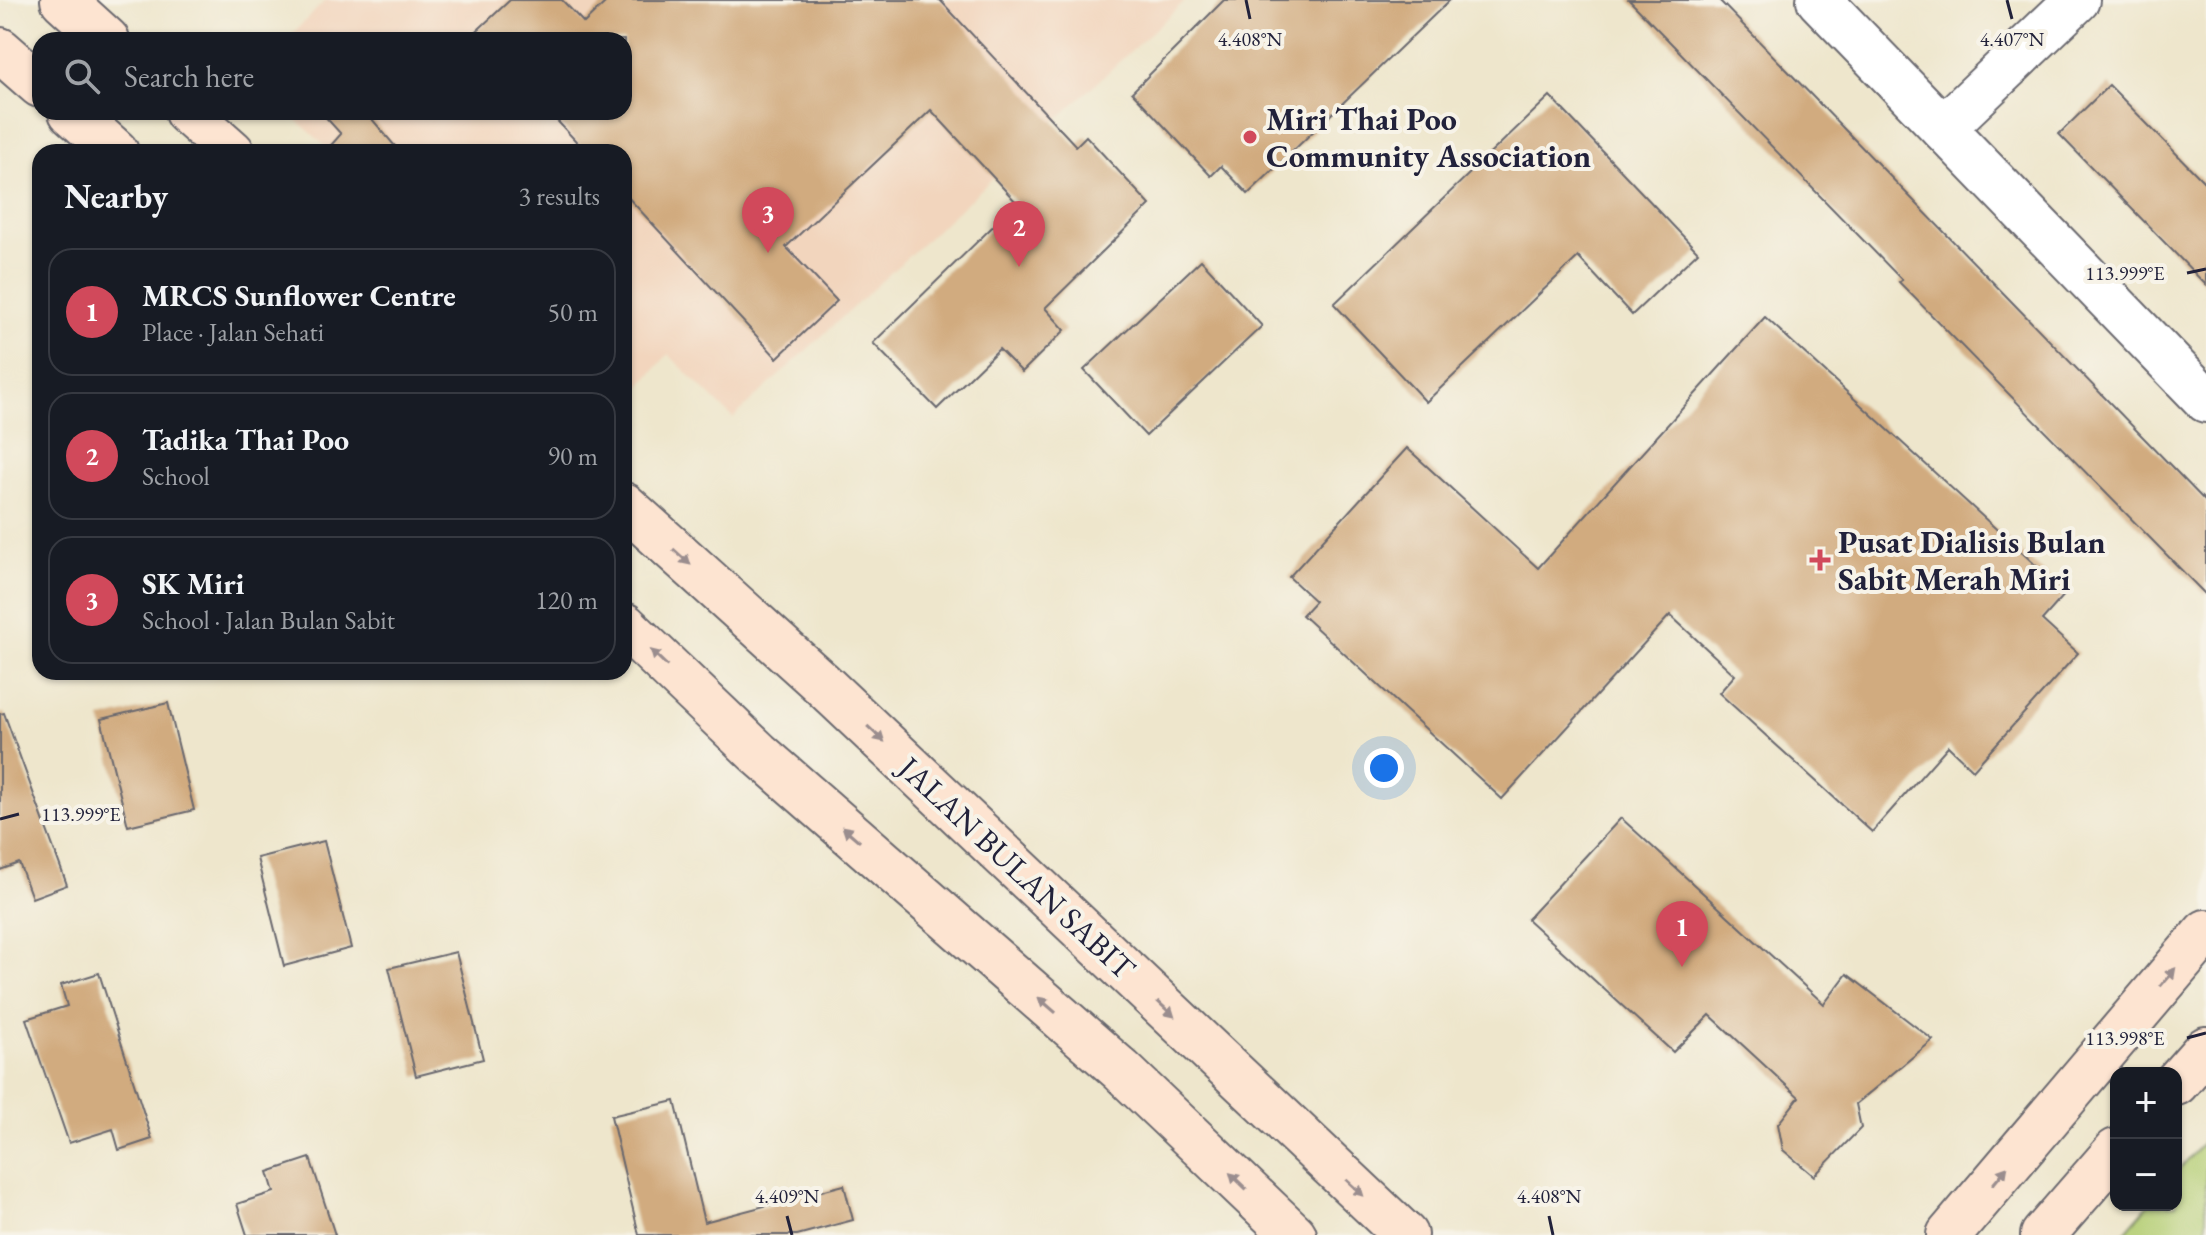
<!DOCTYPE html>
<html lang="en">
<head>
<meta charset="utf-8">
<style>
  :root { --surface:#171b24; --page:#20242c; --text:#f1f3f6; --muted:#9ea1a6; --line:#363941; --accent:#d1495b }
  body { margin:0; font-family:"EB Garamond",serif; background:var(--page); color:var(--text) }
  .controls { position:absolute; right:24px; bottom:24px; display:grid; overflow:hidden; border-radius:16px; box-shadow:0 2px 6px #0004 }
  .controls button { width:72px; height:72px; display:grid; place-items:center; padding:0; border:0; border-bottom:2px solid var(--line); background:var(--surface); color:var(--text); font:40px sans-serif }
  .you { position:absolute; left:1384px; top:768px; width:28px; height:28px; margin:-20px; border:6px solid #fff; border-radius:50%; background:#1a73e8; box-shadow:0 0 0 12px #1a73e833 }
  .badge { display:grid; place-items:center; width:52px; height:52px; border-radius:50%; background:var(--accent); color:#fff; font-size:26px; font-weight:700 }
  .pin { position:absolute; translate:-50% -66px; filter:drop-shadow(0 2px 4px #0008) }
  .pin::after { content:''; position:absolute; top:42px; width:28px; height:24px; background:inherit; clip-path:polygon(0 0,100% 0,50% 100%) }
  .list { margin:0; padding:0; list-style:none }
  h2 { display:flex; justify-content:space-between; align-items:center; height:104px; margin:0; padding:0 32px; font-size:34px }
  h2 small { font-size:26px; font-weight:400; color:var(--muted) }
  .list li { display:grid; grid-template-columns:52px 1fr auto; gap:24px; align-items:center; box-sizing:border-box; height:128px; margin:0 16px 16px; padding:0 16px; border:2px solid var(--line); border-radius:24px }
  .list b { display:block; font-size:30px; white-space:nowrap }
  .list p { margin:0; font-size:26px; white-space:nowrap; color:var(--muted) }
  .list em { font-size:26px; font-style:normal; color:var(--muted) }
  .icon { flex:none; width:44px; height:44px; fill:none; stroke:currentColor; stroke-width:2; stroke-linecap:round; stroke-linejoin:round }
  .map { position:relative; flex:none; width:2206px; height:1235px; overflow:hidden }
  .search { position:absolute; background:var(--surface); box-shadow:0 2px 6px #0004; left:32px; top:32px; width:600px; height:88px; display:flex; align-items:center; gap:20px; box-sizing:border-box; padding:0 28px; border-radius:24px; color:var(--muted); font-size:30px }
  .panel { position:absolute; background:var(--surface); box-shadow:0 2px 6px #0004; left:32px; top:144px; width:600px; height:536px; border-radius:24px }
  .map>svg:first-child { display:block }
  .built { fill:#f2d5bd }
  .green { fill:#b3cd72; stroke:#6a7856; stroke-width:2 }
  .building { fill:#d1ab7f }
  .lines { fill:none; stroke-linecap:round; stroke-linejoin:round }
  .street-casing { stroke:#69676e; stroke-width:48 }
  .secondary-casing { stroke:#69676e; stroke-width:48 }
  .street { stroke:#fff; stroke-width:44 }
  .secondary { stroke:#fde4d1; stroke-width:44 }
  .oneway { fill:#9a8d8e }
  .ticks { fill:none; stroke:#22223b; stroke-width:3 }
  .poi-dot { fill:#d1495b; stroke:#f7f3e8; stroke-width:3 }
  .labels { text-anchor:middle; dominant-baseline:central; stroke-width:8; stroke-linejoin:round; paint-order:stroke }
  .poi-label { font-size:32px; font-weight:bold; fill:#22223b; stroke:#f7f3e8; text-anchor:start }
  .street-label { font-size:32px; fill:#22223b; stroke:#f7f3e8 }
  .ticks-label { font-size:20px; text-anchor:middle; fill:#22223b; stroke:#f7f3e8; stroke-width:8; stroke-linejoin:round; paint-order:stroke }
</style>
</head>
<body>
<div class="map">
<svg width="2206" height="1235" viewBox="0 0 2206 1235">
  <rect width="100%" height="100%" fill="#f7f3e8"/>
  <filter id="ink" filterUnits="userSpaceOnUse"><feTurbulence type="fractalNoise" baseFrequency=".0125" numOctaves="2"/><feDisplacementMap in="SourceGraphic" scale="16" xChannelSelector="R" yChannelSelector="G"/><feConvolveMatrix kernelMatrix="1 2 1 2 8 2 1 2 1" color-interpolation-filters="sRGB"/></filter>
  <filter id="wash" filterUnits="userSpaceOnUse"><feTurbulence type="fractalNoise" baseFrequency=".006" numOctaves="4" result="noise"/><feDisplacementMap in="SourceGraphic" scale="32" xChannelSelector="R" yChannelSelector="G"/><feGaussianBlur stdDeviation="1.8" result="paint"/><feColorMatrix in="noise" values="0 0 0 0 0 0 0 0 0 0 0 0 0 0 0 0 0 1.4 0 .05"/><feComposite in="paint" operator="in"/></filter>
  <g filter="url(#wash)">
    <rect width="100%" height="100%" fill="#eee6cc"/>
    <path class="built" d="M 326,0 L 1186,0 L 733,418 L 668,354 L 624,406 L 624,152 L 332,152 L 288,112 L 624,112 L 624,40 L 286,40 Z"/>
    <path class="green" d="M 2206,1139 L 2206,1235 L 2122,1235 L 2148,1205 L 2176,1205 L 2176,1173 Z"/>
    <g id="blocks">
      <g class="building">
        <path d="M 510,0 L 562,0 L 584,23 L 608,0 L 940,0 L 1076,146 L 1086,136 L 1150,205 L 1045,308 L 1065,330 L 1022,372 L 999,349 L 937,409 L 873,343 L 1017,203 L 931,110 L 786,247 L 837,301 L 777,358 L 624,193 L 624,152 L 586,152 L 549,112 L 624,112 L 624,40 L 467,40 Z"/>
        <path d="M 1224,0 L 1450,0 L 1248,194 L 1221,166 L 1211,176 L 1132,92 Z"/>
        <path d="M 1629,0 L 1719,0 L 2206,502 L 2206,595 L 1899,282 L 1902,280 Z"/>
        <path d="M 2109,85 L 2206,184 L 2206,285 L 2059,134 Z"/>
        <path d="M 1550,96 L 1698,252 L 1632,315 L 1578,257 L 1426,402 L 1334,304 Z"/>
        <path d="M 321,112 L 366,112 L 400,152 L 325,152 L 341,134 Z"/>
        <path d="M 1201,260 L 1262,326 L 1146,436 L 1084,370 Z"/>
        <path d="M 1765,317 L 2066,593 L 2042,620 L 2078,653 L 1973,770 L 1948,746 L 1872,832 L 1719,693 L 1735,675 L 1670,615 L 1502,799 L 1302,615 L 1315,601 L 1289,577 L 1407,448 L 1538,568 Z"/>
        <path d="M 168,703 L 194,810 L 128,826 L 101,719 Z"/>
        <path d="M 4,713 L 67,885 L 32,898 L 19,863 L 0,870 L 0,714 Z"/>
        <path d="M 1621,818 L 1824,1004 L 1847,974 L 1933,1040 L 1856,1104 L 1861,1128 L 1814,1176 L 1783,1150 L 1778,1124 L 1799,1097 L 1710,1015 L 1673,1052 L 1527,919 Z"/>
        <path d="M 324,841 L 351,948 L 284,966 L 257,858 Z"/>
        <path d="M 456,952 L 483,1059 L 416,1076 L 389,968 Z"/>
        <path d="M 99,973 L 152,1139 L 119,1150 L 113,1129 L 69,1143 L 26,1019 L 67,1006 L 61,985 Z"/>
        <path d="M 675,1101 L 704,1222 L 844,1185 L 853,1220 L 797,1235 L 639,1235 L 611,1116 Z"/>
        <path d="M 310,1158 L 335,1235 L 247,1235 L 237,1204 L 274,1192 L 268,1172 Z"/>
      </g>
    </g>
  </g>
  <g filter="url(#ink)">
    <use href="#blocks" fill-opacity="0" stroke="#69676e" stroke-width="2"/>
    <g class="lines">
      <g class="street-casing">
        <g id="street">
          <path d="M 1819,0 L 2206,400"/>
          <path d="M 1943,128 L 2077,0"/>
        </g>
      </g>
      <g class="secondary-casing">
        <g id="secondary">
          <path d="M 63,0 L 107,40"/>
          <path d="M 0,50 L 40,85"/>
          <path d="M 71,112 L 116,152"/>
          <path d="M 187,112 L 232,152"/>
          <path d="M 624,505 L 819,681 L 1405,1235"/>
          <path d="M 624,625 L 758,753 L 1121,1070 L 1294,1235"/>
          <path d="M 2176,1083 L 2206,1049"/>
          <path d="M 1949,1235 L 2206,932"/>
          <path d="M 2043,1235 L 2116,1151"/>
        </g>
      </g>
      <use href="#street" class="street"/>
      <use href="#secondary" class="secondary"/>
    </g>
    <defs><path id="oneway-solid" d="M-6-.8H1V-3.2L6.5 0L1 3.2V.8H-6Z" transform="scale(2)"/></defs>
    <g class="oneway">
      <use href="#oneway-solid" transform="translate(682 557) rotate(42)"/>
      <use href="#oneway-solid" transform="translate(659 658) rotate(-136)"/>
      <use href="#oneway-solid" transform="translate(876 734) rotate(43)"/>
      <use href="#oneway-solid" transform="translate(851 834) rotate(-139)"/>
      <use href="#oneway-solid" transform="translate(2168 977) rotate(-50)"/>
      <use href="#oneway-solid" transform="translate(1047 1005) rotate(-139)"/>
      <use href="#oneway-solid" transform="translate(1166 1009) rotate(43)"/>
      <use href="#oneway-solid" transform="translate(2000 1176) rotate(-50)"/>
      <use href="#oneway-solid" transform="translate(1238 1181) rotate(-136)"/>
      <use href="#oneway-solid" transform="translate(1355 1188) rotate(43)"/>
    </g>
  </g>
  <path class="ticks" d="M 1246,0 L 1250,19M 2007,0 L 2012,19M 2187,273 L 2206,269M 0,819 L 19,814M 2187,1038 L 2206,1033M 787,1216 L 792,1235M 1549,1216 L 1553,1235"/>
  <g class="poi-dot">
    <circle cx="1250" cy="137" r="8"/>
    <path d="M1816 548h8v8h8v8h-8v8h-8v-8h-8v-8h8z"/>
  </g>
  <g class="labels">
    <g class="poi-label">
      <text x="1266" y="119">Miri Thai Poo<tspan x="1266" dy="37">Community Association</tspan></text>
      <text x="1838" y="542">Pusat Dialisis Bulan<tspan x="1838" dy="37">Sabit Merah Miri</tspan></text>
    </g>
    <g class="street-label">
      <text transform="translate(1017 868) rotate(43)">JALAN BULAN SABIT</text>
    </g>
  </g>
  <g class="ticks-label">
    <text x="1250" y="46">4.408°N</text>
    <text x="2012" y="46">4.407°N</text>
    <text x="2125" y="280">113.999°E</text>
    <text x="81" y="821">113.999°E</text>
    <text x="2125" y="1045">113.998°E</text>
    <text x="787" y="1203">4.409°N</text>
    <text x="1549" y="1203">4.408°N</text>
  </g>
</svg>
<div class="controls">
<button>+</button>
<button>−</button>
</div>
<div class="you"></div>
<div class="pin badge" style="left:1682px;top:967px">1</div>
<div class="pin badge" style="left:1019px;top:267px">2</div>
<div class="pin badge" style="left:768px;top:253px">3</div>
<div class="search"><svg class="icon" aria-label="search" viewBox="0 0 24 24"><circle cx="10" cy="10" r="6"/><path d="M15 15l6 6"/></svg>Search here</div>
<section class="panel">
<h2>Nearby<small>3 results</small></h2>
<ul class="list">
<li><span class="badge">1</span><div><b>MRCS Sunflower Centre</b><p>Place · Jalan Sehati</p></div><em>50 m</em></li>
<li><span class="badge">2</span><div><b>Tadika Thai Poo</b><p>School</p></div><em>90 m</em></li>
<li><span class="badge">3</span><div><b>SK Miri</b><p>School · Jalan Bulan Sabit</p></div><em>120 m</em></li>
</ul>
</section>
</div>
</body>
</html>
